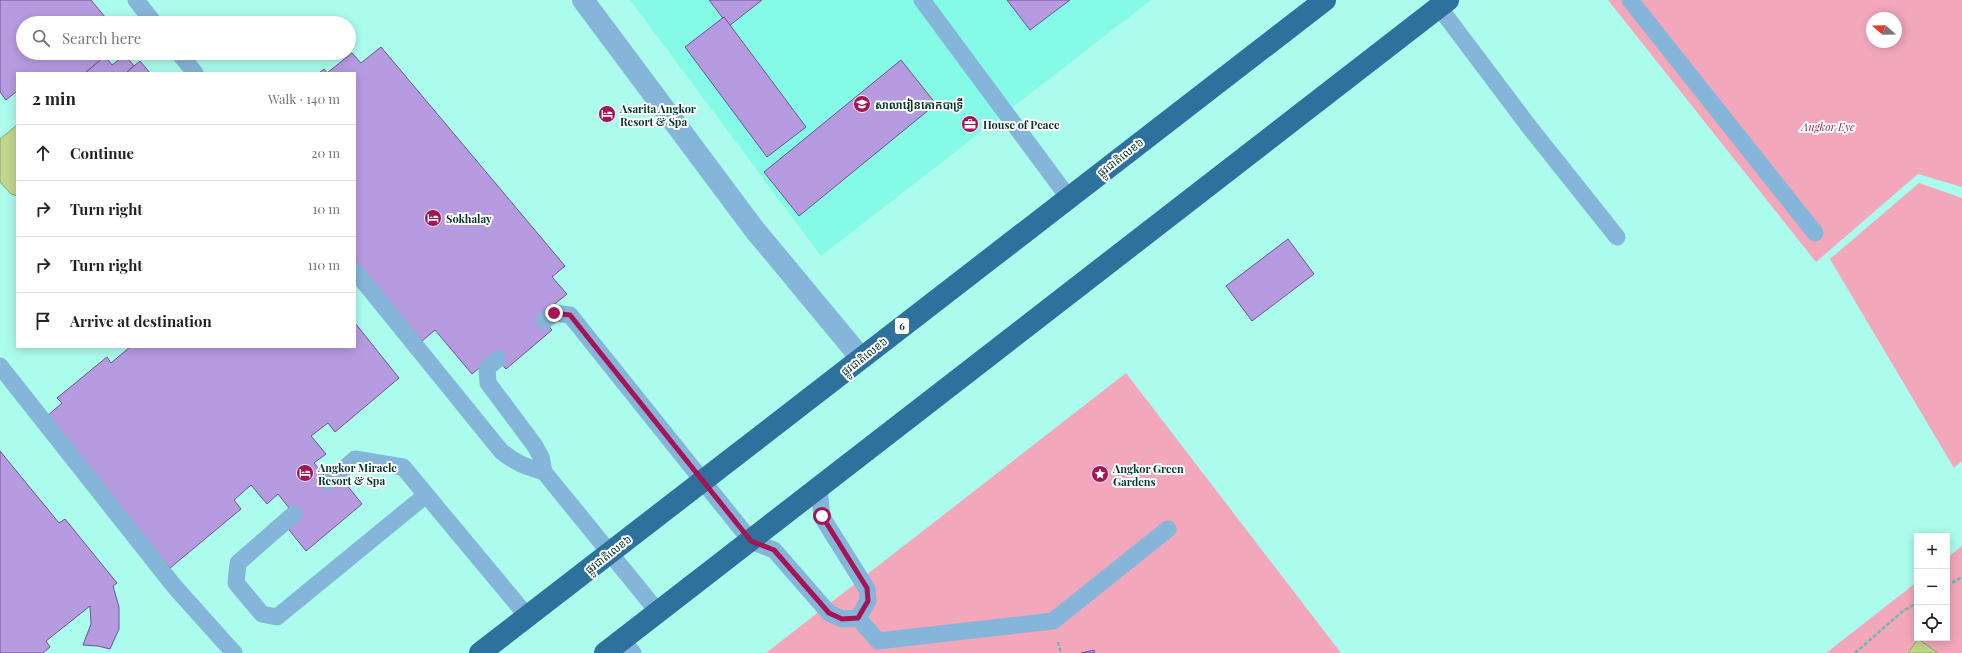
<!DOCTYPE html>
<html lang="en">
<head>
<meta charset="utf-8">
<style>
  :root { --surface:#fff; --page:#f2f2f2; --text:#222; --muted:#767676; --line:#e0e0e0 }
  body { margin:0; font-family:"Playfair Display","Noto Sans Khmer",serif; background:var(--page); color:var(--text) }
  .controls { position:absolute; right:12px; bottom:12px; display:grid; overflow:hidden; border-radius:0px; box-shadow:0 2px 10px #0003 }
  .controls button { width:36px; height:36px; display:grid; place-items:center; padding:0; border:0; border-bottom:1px solid var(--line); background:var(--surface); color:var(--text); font:20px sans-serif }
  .compass { position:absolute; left:1866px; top:12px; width:36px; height:36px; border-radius:50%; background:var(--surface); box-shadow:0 2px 10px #0003; rotate:290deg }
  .stop { position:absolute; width:12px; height:12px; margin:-9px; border:3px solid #a51454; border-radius:50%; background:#fff }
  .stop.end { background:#a51454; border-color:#fff; box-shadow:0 1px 4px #0008 }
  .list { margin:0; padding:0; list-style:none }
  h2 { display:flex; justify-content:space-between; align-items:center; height:52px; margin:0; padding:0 16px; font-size:17px }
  h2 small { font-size:13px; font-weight:400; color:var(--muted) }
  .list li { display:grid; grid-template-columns:26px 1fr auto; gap:12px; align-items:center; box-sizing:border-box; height:56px; padding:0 16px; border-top:1px solid var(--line) }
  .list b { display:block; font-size:15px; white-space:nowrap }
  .list em { font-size:13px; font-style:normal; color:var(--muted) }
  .icon { flex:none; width:22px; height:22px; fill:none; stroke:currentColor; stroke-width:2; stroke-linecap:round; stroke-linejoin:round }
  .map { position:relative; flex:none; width:1962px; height:653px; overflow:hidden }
  .search { position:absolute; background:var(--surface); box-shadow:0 2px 10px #0003; left:16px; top:16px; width:340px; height:44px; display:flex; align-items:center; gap:10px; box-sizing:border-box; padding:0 14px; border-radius:22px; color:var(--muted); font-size:15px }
  .panel { position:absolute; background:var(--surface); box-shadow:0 2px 10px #0003; left:16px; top:72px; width:340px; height:276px; border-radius:0px }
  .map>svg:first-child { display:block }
  .built { fill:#85fae7 }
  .green { fill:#f2a7bb; fill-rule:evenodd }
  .water { fill:#c1d78c; stroke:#89a770 }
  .building { fill:#b69be0; stroke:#6d5392 }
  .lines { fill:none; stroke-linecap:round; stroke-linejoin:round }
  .path { stroke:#72b7ac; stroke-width:2.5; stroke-dasharray:4 2; stroke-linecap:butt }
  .lane { stroke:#85b5d9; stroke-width:17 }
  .street { stroke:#85b5d9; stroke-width:22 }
  .highway { stroke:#2f719d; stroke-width:22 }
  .route { stroke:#a51454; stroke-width:5 }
  .labels { text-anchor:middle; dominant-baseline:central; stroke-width:4; stroke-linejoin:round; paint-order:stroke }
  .shield { fill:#fff; stroke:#50726d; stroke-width:1 }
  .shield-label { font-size:10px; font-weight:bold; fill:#05362f }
  .poi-label { font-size:11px; font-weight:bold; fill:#05362f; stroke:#fff; text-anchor:start }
  .park-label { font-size:11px; font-style:italic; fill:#892b4d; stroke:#fff }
  .street-label { font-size:11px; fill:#05362f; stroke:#fff }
</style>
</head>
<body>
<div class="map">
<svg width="1962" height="653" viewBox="0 0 1962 653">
  <rect width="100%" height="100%" fill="#acfcee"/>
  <path class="built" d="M 630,0 L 1151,0 L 821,256 Z"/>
  <g class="green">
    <path d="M 1608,0 L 1962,0 L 1962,187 L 1918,174 L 1816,262 ZM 1872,18 L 1896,18 L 1896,42 L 1872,42 Z"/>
    <path d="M 1919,183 L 1962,198 L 1962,461 L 1954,468 L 1830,259 Z"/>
    <path d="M 1126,373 L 1341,653 L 766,653 Z"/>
    <path d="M 1962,546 L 1962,653 L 1826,653 L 1917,582 L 1917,638 L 1947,638 L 1947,558 Z"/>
  </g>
  <g class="water">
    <path d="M 17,125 L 17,196 L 11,194 L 0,182 L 0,139 Z"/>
    <path d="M 1918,639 L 1938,653 L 1908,653 Z"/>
  </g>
  <g class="building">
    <path d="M 0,0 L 91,0 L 110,23 L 23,23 L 23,53 L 109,53 L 85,73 L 17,73 L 17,91 L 6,100 L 0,92 Z"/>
    <path d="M 709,0 L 762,0 L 729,26 Z"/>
    <path d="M 1007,0 L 1070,0 L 1030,30 Z"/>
    <path d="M 724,17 L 806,127 L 767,157 L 685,47 Z"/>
    <path d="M 381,47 L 565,266 L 552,277 L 567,294 L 540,316 L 552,330 L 506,369 L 494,355 L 472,374 L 435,330 L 422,341 L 355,261 L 355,73 L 327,73 L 352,53 L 361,63 Z"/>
    <path d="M 125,55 L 134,66 L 126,73 L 85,73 L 105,56 L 112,65 Z"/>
    <path d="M 901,60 L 936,104 L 799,216 L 764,172 Z"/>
    <path d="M 140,61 L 150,73 L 126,73 L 134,66 Z"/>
    <path d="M 324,69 L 327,73 L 319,73 Z"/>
    <path d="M 1288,239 L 1314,274 L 1252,321 L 1226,286 Z"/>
    <path d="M 355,323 L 399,378 L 335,432 L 328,423 L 311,436 L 326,454 L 314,463 L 333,486 L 342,479 L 362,504 L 306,551 L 286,526 L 294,514 L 278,494 L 267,504 L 251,485 L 234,500 L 241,509 L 170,568 L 46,417 L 62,403 L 57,398 L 107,357 L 111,363 L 130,347 L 355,347 Z"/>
    <path d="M 0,451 L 59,523 L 65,519 L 117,583 L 113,586 L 119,607 L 119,629 L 110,649 L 98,646 L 83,645 L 91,624 L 90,606 L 46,641 L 50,647 L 43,653 L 0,653 Z"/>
    <path d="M 1094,650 L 1095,653 L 1081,653 Z"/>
  </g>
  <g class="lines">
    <g class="path">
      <path d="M 1947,586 L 1962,577"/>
      <path d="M 1058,642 L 1061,653"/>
      <path d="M 1855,653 L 1903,611 L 1917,603"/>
    </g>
    <g class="lane">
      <path d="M 136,0 L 154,23"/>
      <path d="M 922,0 L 1068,197"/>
      <path d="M 1630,0 L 1815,233"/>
      <path d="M 1439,7 L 1527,124 L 1617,237"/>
      <path d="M 179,53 L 195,73"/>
      <path d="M 355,271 L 501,451 C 515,463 527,467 544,472"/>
      <path d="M 544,321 L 554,313 L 570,315 L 751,541 L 774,550 L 829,613 L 842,619 L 858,618 L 868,601 L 867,589 L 822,517 L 819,489"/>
      <path d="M 498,359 L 487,368 L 488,383 L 535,446 L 541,457 L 544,472 L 658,612"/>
      <path d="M 0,366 L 174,586 L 234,653"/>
      <path d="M 329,482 L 355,459 L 403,467 L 527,616"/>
      <path d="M 294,514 L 238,563 L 236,583 L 262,614 L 277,617 L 426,495"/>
      <path d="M 858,618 L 878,641 L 1053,621 L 1168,529"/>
      <path d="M 622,640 L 633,653"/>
    </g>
    <path class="street" d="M 583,0 L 754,229 L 861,358"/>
    <g class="highway">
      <path d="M 480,653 L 1325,0"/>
      <path d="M 605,653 L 1448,0"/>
    </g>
  </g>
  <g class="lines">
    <path class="route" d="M 554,313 L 570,315 L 751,541 L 774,550 L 829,613 L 842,619 L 858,618 L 868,601 L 867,588 L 822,516"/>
  </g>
  <defs>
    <g id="school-disc" transform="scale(0.9)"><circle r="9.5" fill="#a51454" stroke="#fff"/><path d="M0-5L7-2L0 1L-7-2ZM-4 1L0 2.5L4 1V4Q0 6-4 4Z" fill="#fff"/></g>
    <g id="hotel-disc" transform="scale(0.9)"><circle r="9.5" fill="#a51454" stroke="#fff"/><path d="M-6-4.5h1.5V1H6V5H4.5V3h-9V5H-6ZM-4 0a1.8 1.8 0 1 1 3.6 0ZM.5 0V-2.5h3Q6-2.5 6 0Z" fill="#fff"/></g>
    <g id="office-disc" transform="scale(0.9)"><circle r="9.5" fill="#a51454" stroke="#fff"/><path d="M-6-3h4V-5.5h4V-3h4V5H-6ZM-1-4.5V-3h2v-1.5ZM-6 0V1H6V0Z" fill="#fff"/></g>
    <g id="sight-disc" transform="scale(0.9)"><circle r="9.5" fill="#a51454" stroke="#fff"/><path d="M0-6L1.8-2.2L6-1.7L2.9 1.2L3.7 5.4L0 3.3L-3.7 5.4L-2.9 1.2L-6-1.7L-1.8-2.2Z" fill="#fff"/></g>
  </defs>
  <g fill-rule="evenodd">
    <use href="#school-disc" x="862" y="104"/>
    <use href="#hotel-disc" x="607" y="114"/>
    <use href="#office-disc" x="970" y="124"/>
    <use href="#hotel-disc" x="433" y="218"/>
    <use href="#hotel-disc" x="305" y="473"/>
    <use href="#sight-disc" x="1100" y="474"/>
  </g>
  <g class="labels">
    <rect class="shield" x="895" y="318" width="14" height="16" rx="3"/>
    <g class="shield-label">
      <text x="902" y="326">6</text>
    </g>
    <g class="poi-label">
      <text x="875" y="104">សាលារៀនគោកបាទ្រី</text>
      <text x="620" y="108">Asarita Angkor<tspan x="620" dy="13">Resort &amp; Spa</tspan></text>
      <text x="983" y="124">House of Peace</text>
      <text x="446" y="218">Sokhalay</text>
      <text x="318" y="467">Angkor Miracle<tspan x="318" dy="13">Resort &amp; Spa</tspan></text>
      <text x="1113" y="468">Angkor Green<tspan x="1113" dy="13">Gardens</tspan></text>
    </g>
    <g class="park-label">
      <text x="1828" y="126">Angkor Eye</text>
    </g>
    <g class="street-label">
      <text transform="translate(1120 157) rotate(-38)">ផ្លូវជាតិលេខ៦</text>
      <text transform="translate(864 356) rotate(-38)">ផ្លូវជាតិលេខ៦</text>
      <text transform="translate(608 554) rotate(-38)">ផ្លូវជាតិលេខ៦</text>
    </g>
  </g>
</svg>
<div class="controls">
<button>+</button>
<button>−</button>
<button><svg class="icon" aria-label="locate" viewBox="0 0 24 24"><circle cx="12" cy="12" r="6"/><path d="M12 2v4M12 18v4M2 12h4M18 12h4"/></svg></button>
</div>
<svg class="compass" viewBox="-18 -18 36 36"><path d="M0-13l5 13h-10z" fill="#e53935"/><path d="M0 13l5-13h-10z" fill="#767676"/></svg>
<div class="stop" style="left:822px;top:516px"></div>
<div class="stop end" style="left:554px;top:313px"></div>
<div class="search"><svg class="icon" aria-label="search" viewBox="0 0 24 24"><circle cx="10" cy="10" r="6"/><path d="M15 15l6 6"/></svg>Search here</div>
<section class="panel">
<h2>2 min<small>Walk · 140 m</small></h2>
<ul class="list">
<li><svg class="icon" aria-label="ahead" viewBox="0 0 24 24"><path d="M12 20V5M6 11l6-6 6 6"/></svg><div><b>Continue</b></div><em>20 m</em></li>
<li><svg class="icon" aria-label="right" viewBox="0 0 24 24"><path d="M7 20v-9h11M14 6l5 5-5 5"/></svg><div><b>Turn right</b></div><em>10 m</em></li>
<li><svg class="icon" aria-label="right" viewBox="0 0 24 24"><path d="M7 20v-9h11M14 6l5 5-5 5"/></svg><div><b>Turn right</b></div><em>110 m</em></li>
<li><svg class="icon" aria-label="arrive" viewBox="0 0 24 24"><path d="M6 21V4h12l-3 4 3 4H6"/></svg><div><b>Arrive at destination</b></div></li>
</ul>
</section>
</div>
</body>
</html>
